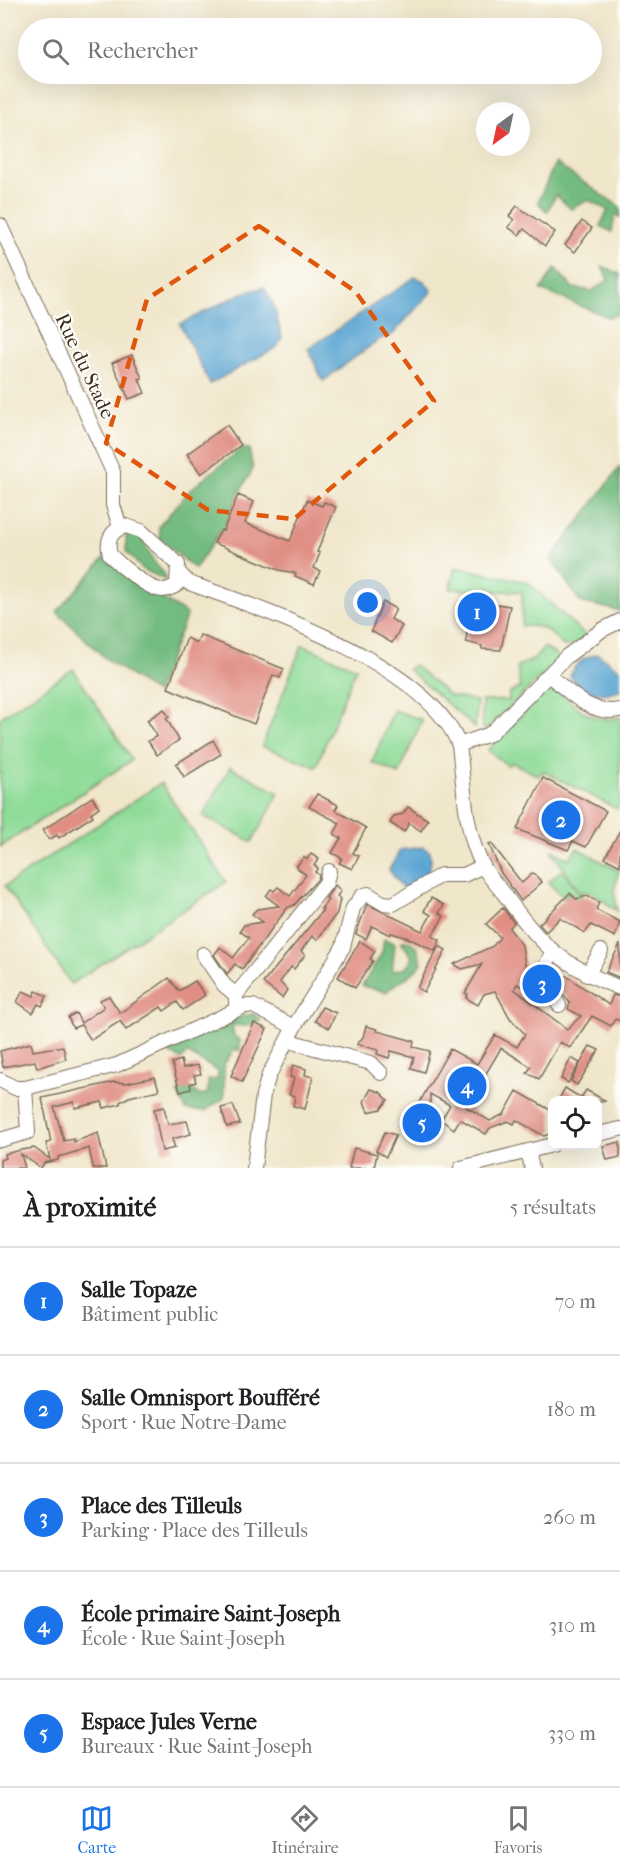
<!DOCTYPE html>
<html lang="fr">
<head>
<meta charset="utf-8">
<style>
  :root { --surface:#fff; --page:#f2f2f2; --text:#202124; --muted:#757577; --line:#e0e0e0; --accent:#1a73e8 }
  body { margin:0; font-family:"IM FELL French Canon",serif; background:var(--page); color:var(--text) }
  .controls { position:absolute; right:18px; bottom:18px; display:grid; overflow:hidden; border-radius:12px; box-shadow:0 6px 24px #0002 }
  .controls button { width:54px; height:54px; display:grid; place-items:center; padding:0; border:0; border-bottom:2px solid var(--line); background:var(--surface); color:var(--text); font:30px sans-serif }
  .compass { position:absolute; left:476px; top:102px; width:54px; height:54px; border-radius:50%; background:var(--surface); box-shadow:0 6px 24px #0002; rotate:213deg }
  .you { position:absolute; left:368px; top:603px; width:21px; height:21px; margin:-15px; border:4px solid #fff; border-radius:50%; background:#1a73e8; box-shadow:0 0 0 9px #1a73e833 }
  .badge { display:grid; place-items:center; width:39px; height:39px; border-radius:50%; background:var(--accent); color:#fff; font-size:20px; font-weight:700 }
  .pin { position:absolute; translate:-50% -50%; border:3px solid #fff; box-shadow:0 2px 6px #0006 }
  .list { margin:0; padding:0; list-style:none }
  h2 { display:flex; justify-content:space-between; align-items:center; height:78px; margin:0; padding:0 24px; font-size:26px }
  h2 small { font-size:20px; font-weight:400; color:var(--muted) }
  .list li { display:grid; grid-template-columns:39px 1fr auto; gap:18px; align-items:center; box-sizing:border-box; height:108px; padding:0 24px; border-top:2px solid var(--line) }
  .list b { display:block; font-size:22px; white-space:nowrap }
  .list p { margin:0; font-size:20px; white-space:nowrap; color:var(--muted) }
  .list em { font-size:20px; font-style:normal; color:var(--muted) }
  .icon { flex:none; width:33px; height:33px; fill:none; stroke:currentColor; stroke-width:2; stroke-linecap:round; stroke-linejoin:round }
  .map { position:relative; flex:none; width:620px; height:1168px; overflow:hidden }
  .search { position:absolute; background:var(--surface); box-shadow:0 6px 24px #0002; left:18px; right:18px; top:18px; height:66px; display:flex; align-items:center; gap:15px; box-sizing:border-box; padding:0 21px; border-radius:33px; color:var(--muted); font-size:22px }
  .sheet { height:618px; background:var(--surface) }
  nav { display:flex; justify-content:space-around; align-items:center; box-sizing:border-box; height:84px; border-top:2px solid var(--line); background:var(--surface); font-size:16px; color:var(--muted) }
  nav a { display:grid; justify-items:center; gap:3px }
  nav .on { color:var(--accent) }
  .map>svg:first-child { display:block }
  .green { fill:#8fdb98; stroke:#65825b; stroke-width:1.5 }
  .forest { fill:#73bb80; stroke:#57724f; stroke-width:1.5 }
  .water { fill:#5ba6d3; stroke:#4b6878; stroke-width:1.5 }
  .building { fill:#e08e84 }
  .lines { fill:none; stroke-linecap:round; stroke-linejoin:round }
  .minor-casing { stroke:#7a6c5a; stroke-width:16 }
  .minor { stroke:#fff; stroke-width:14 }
  .marked { fill:none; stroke:#df570d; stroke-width:4.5; stroke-dasharray:12 8; stroke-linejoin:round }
  .labels { text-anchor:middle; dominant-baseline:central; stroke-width:4.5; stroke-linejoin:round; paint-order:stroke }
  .street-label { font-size:20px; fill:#3b2a1e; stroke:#fdfcf7 }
</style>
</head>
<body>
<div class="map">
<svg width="620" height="1168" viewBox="0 0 620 1168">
  <rect width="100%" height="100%" fill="#fdfcf7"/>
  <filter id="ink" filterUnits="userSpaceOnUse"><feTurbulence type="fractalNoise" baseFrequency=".0167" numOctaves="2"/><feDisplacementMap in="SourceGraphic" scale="12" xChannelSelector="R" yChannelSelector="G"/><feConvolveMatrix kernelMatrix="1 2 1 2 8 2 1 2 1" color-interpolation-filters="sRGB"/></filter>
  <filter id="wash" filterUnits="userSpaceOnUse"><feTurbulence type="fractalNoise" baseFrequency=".008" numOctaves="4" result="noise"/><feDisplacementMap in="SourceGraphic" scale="24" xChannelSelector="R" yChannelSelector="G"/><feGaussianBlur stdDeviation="1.35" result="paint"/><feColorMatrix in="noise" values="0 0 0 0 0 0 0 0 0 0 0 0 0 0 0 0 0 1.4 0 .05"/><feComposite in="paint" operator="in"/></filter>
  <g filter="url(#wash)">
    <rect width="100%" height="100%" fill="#f0e6ca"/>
    <g class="green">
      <path d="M 455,567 L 527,582 L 586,636 C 556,659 566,638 542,628 C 537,626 527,626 522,626 L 522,592 L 450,589 Z"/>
      <path d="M 302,645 L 356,668 L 316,767 L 262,746 Z"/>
      <path d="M 545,647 L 556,655 L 558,660 L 485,731 L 482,725 L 482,701 L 509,700 L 509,693 L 520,688 L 517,666 L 533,660 Z"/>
      <path d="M 414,665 L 450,696 L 477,701 L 475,728 L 408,669 Z"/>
      <path d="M 73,669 L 132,760 L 0,847 L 0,718 Z"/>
      <path d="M 551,685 C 571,702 591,726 620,717 L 620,803 L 617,809 L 543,771 L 539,776 L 511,762 L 508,766 L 488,750 Z"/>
      <path d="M 394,710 L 422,720 L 399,774 L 372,762 Z"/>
      <path d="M 230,767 L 279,793 L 252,842 L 203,816 Z"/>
      <path d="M 161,783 L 226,882 L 71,984 L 5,886 Z"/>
      <path d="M 577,848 L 619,871 L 614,890 L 617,911 L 592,892 L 580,892 L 551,850 L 569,859 Z"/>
      <path d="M 562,870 L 582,896 L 578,900 L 570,892 L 564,898 L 548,882 Z"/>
    </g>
    <g class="forest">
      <path d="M 555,163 L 620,207 L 620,217 L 615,215 L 612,232 L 600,226 L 608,210 L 588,200 L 571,209 L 556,195 L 547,212 L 538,202 Z"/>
      <path d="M 602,266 L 620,274 L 620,314 L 608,317 L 541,290 L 555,268 L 573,288 L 592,291 L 608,280 Z"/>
      <path d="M 241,449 L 249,449 L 253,469 L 238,495 L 223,531 L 221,530 L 195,569 L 160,539 L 159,526 L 191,489 Z"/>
      <path d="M 620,467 L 620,611 L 580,602 L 551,559 Z"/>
      <path d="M 126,532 L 137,532 C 149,546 149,560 164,573 L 165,580 L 142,569 L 126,551 Z"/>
      <path d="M 105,557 L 151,592 L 187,614 L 156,693 L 105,658 L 57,612 Z"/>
      <path d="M 384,939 L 395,943 L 392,971 L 406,968 L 412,957 L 401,941 L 409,941 L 417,947 L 422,963 C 408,981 400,978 386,992 L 362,986 L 382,953 Z"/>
      <path d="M 253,1014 L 261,1020 L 247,1026 L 232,1025 L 234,1036 L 240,1040 L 240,1050 L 234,1050 L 224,1064 L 224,1098 L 205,1111 L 186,1110 L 177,1092 L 191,1088 L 200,1096 L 208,1093 L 208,1080 L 218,1079 L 218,1071 L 187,1053 L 182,1059 L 166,1052 L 236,1018 Z"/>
    </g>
    <g class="water">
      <path d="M 415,277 L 424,281 L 432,291 L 391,336 L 380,339 L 323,381 L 308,349 Z"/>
      <path d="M 264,287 L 274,306 L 282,338 L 277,347 L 210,384 L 180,324 L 240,294 Z"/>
      <path d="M 598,654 L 620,670 L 620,690 C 600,697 582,694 570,676 C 576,662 584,657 598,654 Z"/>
      <path d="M 423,847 L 430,852 C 435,873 421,880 405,891 L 389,870 L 400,850 Z"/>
    </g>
    <g id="blocks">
      <g class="building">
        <path d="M 517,206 L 555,232 L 545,246 L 524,229 L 519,235 L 508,227 L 514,220 L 509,216 Z"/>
        <path d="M 582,221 L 592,228 L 575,252 L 565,245 Z"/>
        <path d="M 132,355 L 142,378 L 139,379 L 145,393 L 129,399 L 112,363 Z"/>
        <path d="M 227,425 L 241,445 L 201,474 L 187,454 Z"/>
        <path d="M 238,495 L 254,502 L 245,523 L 290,541 L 307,500 L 322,506 L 324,502 L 336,507 L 317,552 L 320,553 L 314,568 L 320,571 L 314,584 L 295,576 L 296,573 L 279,570 L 214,543 L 221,530 L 223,531 Z"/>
        <path d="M 469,600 L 510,606 L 501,650 L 482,649 L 482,646 L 466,642 L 468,624 L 463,623 L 460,615 L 463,605 Z"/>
        <path d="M 383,602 L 396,609 L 391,619 L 402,626 L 392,643 L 371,631 Z"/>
        <path d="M 200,635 L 284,669 L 280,678 L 273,675 L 254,724 L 168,688 L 187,638 L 197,643 Z"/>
        <path d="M 164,709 L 169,717 L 166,718 L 179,740 L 157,755 L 148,741 L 157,736 L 147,720 Z"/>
        <path d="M 213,740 L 221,754 L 184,777 L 176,764 Z"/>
        <path d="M 543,778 L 606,811 L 586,847 L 573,841 L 568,850 L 517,829 Z"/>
        <path d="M 317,794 L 338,805 L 335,810 L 366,828 L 353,853 L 359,856 L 352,869 L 339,863 L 342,858 L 332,853 L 341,838 L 334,834 L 340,823 L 309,807 Z"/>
        <path d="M 92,797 L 99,807 L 91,813 L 93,816 L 59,838 L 57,835 L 49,840 L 43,830 Z"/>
        <path d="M 408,807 L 428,820 L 421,831 L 409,823 L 404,832 L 390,823 L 394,816 L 403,814 Z"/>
        <path d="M 620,830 L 620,866 L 605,858 Z"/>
        <path d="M 491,843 L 522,883 L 533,873 L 542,882 L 521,901 L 501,873 L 489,844 Z"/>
        <path d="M 311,854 L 319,859 L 314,865 L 318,868 L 315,872 L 319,875 L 318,879 L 294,905 L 287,908 L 242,969 L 235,964 L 227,974 L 214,955 L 220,947 L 233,958 L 249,938 L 240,931 L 244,925 L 263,922 L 252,914 L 257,909 L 279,906 L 266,896 L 271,889 L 274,891 L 278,887 L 290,896 L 306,875 L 296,867 L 304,857 L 307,859 Z"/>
        <path d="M 335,885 L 341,891 L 337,896 L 340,899 L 337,913 L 317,940 L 312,936 L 301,951 L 305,955 L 294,969 L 291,967 L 280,982 L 287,990 L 282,998 L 263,983 L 323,910 L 321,909 L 328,900 L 326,898 Z"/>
        <path d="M 570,893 L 576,899 L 587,896 L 599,902 L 596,910 L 620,922 L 615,937 L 591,925 L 585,933 L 560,918 L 546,932 L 539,924 Z"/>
        <path d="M 431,898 L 444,905 L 439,913 L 444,916 L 432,936 L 440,940 L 435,951 L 408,938 L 391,933 L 390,935 L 372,926 L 366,939 L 356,934 L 367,904 L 422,931 L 431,915 L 424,911 Z"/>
        <path d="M 503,908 L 514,923 L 509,928 L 522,945 L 529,990 L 517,984 L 514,989 L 567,1029 L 581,1016 L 568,1009 L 570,1003 L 557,986 L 565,975 L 609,1005 L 613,995 L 620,997 L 620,1021 L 615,1019 L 611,1026 L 592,1016 L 570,1048 L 560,1042 L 539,1079 L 527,1073 L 531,1067 L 501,1048 L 466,1107 L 490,1121 L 504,1114 L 517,1091 L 552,1111 L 552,1133 L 544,1136 L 516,1120 L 514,1124 L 508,1121 L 490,1128 L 486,1134 L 460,1119 L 454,1129 L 441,1120 L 450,1105 L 430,1094 L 430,1105 L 421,1112 L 433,1119 L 422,1140 L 412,1134 L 417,1125 L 409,1121 L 450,1049 L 477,1064 L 495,1035 L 517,1047 L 525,1034 L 510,1018 L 495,991 L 484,994 L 478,1005 L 466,998 L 468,994 L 465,993 L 482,964 L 462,969 L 454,964 L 493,946 L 500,937 L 486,924 Z"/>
        <path d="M 360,941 L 375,951 L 370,959 L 373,961 L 355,988 L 338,977 Z"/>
        <path d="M 620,944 L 620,978 L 606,972 Z"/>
        <path d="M 439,946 L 446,950 L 424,992 L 417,988 Z"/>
        <path d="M 169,978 L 179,991 L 195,981 L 205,995 L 183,1010 L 177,1002 L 164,1011 L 161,1007 L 126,1030 L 120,1021 L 91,1040 L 81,1025 L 73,1028 L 68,1017 L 76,1013 L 81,1023 L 104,1007 L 100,1000 L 109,996 L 120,1013 Z"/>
        <path d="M 23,991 L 34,996 L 36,991 L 47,996 L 42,1006 L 38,1004 L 33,1013 L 17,1002 Z"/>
        <path d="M 322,1007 L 336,1013 L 329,1028 L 315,1021 Z"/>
        <path d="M 254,1023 L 267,1029 L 242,1082 L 231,1076 Z"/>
        <path d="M 366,1026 L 377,1029 L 377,1031 L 410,1040 L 414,1041 L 413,1047 L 430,1051 L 424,1072 L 411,1068 L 414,1057 L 391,1051 L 389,1058 L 377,1054 L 378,1050 L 357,1044 L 363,1037 Z"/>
        <path d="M 31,1043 L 33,1051 L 63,1046 L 66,1059 L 37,1068 L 35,1061 L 3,1067 L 0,1051 Z"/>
        <path d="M 590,1046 L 599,1050 L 577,1085 L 571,1081 Z"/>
        <path d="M 571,1058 L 580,1063 L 568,1083 L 561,1079 Z"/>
        <path d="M 181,1060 L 183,1068 L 198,1065 L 201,1074 L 194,1075 L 196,1082 L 190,1084 L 191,1089 L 180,1092 L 172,1063 Z"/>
        <path d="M 293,1065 L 306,1069 L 305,1075 L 313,1077 L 305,1109 L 293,1106 L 295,1096 L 289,1095 L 294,1078 L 290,1077 Z"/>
        <path d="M 155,1077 L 159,1090 L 129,1097 L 120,1102 L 120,1104 L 104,1108 L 102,1102 L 75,1108 L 74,1102 L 54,1107 L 64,1141 L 74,1139 L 74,1142 L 98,1133 L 106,1168 L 93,1168 L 89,1148 L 58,1157 L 58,1160 L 44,1163 L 41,1168 L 21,1154 L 25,1168 L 0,1168 L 0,1160 L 5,1158 L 4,1154 L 21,1150 L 34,1148 L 50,1159 L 46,1143 L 51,1142 L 42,1098 L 114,1082 L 126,1083 Z"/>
        <path d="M 565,1088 L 581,1098 L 586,1090 L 606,1101 L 558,1101 Z"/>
        <path d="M 371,1089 L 380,1092 L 388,1100 L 381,1109 L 368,1112 L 364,1101 Z"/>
        <path d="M 233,1105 L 240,1124 L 227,1127 L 221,1108 Z"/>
        <path d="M 164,1107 L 168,1124 L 187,1121 L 191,1134 L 172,1139 L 175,1148 L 162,1151 L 154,1109 Z"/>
        <path d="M 385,1132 L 396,1135 L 386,1157 L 376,1151 Z"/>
        <path d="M 620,1142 L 620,1157 L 607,1160 L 603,1146 Z"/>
        <path d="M 354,1148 L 377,1154 L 374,1168 L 349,1168 Z"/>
      </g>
    </g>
  </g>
  <g filter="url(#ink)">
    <use href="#blocks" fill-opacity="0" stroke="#7a6c5a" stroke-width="1.5"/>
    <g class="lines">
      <g class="minor-casing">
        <g id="minor">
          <path d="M 0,225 L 113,472 L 113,505 L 120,527"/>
          <path d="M 126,526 L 141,531 L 178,564 L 177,585 C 173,587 168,590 163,590 C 148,590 120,565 110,555 C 106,540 111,530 126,526 Z"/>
          <path d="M 179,573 L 189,583 C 265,610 428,665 459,745 C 464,783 464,831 483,866 C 488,876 498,886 505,895 C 541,946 562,965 620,988"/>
          <path d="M 550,676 C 570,693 592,716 620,710"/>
          <path d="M 459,745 L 490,734 L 567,656 L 602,630 L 620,621"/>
          <path d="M 552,953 C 539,975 545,985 559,1005"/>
          <path d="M 203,954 L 224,985 L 236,995"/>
          <path d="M 587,975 L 601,951"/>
          <path d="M 236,1009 L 236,995 L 326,883 L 329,871"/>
          <path d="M 288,1039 L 296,1043 L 371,1063 L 381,1073"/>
          <path d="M 0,1080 L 15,1088 L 25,1088 L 117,1065 L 245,1006 L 253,1006 L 294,1027"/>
          <path d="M 598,1134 L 620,1129"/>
          <path d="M 0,1140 L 28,1132 L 25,1088"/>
          <path d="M 528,1151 L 532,1168"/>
          <path d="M 254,1168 L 263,1095 L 269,1075 L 294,1027 L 343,947 L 353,908 L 362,896 L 368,894 L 383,903 L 393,904 L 441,875 L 464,875 L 483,866"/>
          <path d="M 461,1168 L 552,1145"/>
        </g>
      </g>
      <use href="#minor" class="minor"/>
    </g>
  </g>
  <path class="marked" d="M 259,226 L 355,291 L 434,401 L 294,519 L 208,510 L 106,443 L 147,299 Z"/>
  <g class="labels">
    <g class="street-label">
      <text transform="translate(85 366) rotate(65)">Rue du Stade</text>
    </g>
  </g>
</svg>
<div class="controls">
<button><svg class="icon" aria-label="locate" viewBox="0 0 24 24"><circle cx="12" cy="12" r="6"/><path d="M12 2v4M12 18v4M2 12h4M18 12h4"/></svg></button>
</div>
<svg class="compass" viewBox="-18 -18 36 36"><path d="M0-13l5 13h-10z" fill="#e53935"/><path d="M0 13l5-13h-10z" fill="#757577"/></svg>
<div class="you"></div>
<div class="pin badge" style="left:477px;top:612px">1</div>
<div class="pin badge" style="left:561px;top:820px">2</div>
<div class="pin badge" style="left:542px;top:984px">3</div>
<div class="pin badge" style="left:467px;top:1086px">4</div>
<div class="pin badge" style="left:422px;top:1123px">5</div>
<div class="search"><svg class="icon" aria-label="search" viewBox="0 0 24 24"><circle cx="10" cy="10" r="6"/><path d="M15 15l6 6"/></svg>Rechercher</div>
</div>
<section class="sheet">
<h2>À proximité<small>5 résultats</small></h2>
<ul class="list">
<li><span class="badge">1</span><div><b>Salle Topaze</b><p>Bâtiment public</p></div><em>70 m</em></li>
<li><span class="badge">2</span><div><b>Salle Omnisport Boufféré</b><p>Sport · Rue Notre-Dame</p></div><em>180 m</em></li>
<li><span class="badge">3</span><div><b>Place des Tilleuls</b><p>Parking · Place des Tilleuls</p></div><em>260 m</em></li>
<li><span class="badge">4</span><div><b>École primaire Saint-Joseph</b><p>École · Rue Saint-Joseph</p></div><em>310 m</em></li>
<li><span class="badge">5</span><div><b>Espace Jules Verne</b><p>Bureaux · Rue Saint-Joseph</p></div><em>330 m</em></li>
</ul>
</section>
<nav>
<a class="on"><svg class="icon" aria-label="map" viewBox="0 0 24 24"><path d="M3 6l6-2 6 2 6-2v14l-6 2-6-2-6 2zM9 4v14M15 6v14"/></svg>Carte</a>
<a><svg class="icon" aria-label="directions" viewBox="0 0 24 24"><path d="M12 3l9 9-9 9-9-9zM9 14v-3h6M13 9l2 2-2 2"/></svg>Itinéraire</a>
<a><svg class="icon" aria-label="saved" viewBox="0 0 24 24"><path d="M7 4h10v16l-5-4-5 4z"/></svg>Favoris</a>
</nav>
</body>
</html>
